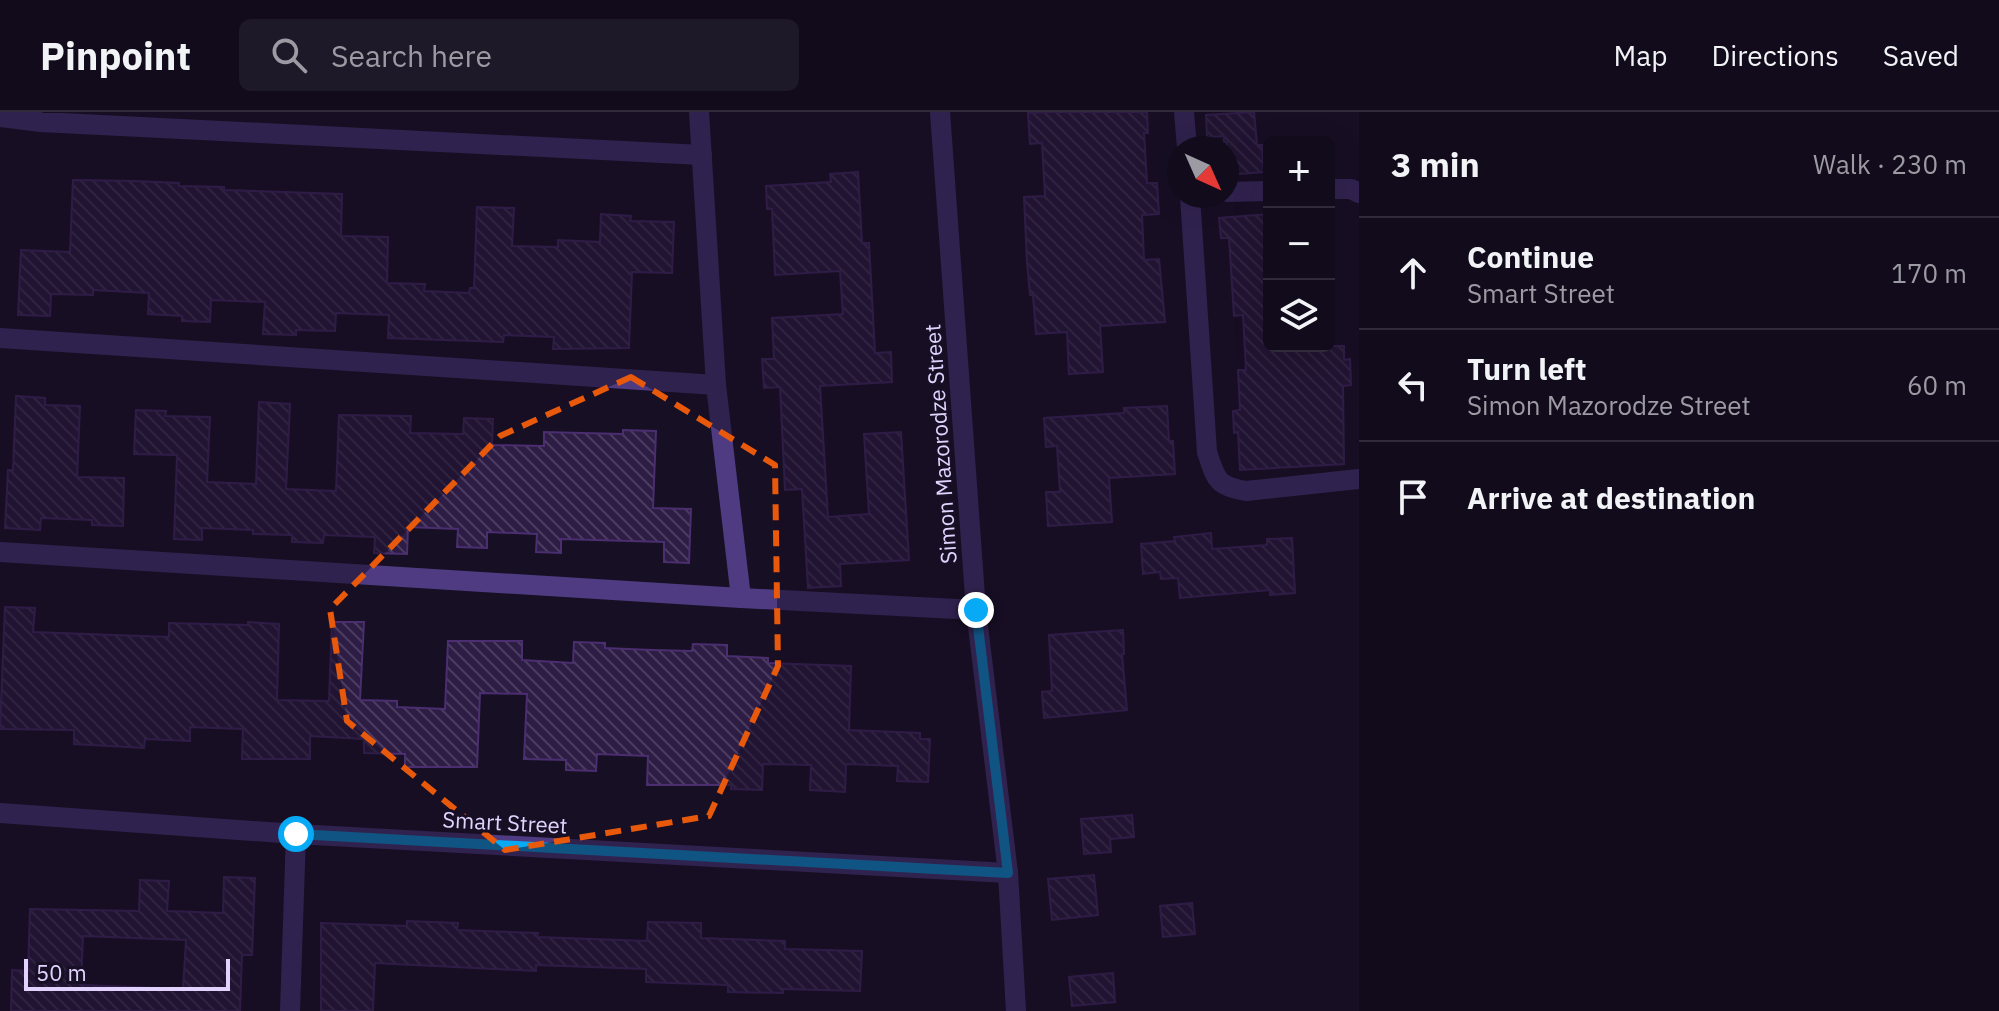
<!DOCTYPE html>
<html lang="en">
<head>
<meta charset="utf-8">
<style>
  :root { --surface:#110b1b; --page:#1e1928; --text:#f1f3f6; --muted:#9c9ba3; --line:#302b3a }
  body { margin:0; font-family:"IBM Plex Sans",sans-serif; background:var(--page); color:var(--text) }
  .controls { position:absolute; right:24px; top:24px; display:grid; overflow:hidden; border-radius:12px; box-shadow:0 8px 32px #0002 }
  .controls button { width:72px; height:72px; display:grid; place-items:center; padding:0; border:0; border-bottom:2px solid var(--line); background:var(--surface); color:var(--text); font:40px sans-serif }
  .compass { position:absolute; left:1167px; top:24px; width:72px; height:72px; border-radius:50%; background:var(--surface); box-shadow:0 8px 32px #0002; rotate:135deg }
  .scale { position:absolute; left:24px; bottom:20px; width:206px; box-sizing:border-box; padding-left:8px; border:4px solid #e1d3fe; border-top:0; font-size:22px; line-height:28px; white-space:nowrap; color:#e1d3fe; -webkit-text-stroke:6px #170f24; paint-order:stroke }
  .stop { position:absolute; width:24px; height:24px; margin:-18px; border:6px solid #08a9f5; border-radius:50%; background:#fff }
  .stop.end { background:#08a9f5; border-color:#fff; box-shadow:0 2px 8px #0008 }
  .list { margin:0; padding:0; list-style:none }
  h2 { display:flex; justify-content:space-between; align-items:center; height:104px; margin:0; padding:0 32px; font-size:34px }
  h2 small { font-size:26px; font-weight:400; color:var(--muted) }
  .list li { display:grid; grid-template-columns:52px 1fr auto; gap:24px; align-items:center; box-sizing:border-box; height:112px; padding:0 32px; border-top:2px solid var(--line) }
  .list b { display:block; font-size:30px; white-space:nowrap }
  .list p { margin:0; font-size:26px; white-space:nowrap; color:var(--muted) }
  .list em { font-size:26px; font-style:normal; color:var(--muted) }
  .icon { flex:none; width:44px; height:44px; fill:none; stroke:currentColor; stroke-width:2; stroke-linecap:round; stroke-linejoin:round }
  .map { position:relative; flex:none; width:1359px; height:899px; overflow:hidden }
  header { display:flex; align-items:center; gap:48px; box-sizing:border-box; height:112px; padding:0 40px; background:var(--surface); border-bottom:2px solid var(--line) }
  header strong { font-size:38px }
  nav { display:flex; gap:44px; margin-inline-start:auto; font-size:28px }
  .search { width:560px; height:72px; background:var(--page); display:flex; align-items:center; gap:20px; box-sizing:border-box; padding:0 28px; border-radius:12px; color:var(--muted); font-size:30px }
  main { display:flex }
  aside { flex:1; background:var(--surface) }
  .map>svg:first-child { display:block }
  .building { fill:url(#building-back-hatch); stroke:#4a2e6f; stroke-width:2; fill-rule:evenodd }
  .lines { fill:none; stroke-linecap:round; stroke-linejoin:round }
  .minor { stroke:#4e3b81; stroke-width:20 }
  .route { stroke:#08a9f5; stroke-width:10 }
  .marked { fill:none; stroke:#e8590c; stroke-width:6; stroke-dasharray:16 10; stroke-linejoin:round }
  .labels { text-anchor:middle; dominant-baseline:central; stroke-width:6; stroke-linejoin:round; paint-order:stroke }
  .street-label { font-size:22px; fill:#e1d3fe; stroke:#170f24 }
</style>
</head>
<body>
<header>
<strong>Pinpoint</strong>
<div class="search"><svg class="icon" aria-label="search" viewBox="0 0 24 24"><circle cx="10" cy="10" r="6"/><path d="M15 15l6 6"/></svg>Search here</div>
<nav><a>Map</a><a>Directions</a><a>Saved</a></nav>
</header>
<main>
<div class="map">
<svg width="1359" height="899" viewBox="0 0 1359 899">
  <defs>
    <pattern id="building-back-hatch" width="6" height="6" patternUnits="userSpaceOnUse" patternTransform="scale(2)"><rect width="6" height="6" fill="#2d1c44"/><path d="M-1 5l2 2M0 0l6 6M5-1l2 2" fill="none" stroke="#4b3c60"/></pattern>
  </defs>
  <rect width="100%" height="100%" fill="#170f24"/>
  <g class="building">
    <path d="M 1049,0 L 1147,0 L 1148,21 L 1144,21 L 1147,71 L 1157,71 L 1159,102 L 1142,103 L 1144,148 L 1159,147 L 1165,210 L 1100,214 L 1103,260 L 1069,262 L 1067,220 L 1036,222 L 1033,183 L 1030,183 L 1027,150 L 1024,85 L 1045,84 L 1042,31 L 1030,32 L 1028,1 Z"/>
    <path d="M 1254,0 L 1257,33 L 1262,33 L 1264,60 L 1227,63 L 1227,30 L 1224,30 L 1224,24 L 1207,25 L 1206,3 Z"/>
    <path d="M 858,60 L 862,131 L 869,131 L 875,241 L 891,240 L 892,270 L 820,274 L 828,405 L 869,402 L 864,322 L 901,320 L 909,448 L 840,452 L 841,474 L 808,476 L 802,377 L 785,378 L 780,275 L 764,276 L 762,247 L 774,247 L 772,206 L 843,202 L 840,159 L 775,163 L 772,97 L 767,97 L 766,74 L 831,70 L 830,62 Z"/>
    <path d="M 73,68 L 135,69 L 179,71 L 179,74 L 224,75 L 224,78 L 342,82 L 341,124 L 388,125 L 387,171 L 425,172 L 424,179 L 469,181 L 470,176 L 474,176 L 477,95 L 514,96 L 512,134 L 558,135 L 558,128 L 600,130 L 601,102 L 631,104 L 630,109 L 674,110 L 672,161 L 632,160 L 629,236 L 553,237 L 554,225 L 504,223 L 503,230 L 388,226 L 389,203 L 336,201 L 335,219 L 296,218 L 296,223 L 263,222 L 265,190 L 211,188 L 210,210 L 182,209 L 182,204 L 148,202 L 149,181 L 93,178 L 93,183 L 51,182 L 50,204 L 18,203 L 21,138 L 70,140 Z"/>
    <path d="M 1269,102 L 1269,234 L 1344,234 L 1344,248 L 1350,247 L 1351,273 L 1343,274 L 1344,352 L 1240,358 L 1238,320 L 1234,321 L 1233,299 L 1240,298 L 1238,258 L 1246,258 L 1243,203 L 1234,204 L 1229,126 L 1221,126 L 1219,106 Z"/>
    <path d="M 16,284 L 45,286 L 45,293 L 80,294 L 77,365 L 124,366 L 123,414 L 92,413 L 92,408 L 41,406 L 40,418 L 5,416 L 8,358 L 13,358 Z"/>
    <path d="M 259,290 L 290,292 L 286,377 L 336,379 L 339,303 L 411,304 L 410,321 L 463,322 L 464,306 L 493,307 L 492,333 L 544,334 L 544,320 L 623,322 L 623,318 L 656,319 L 653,396 L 691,397 L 689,451 L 664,450 L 664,430 L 561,427 L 561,441 L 536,440 L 537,422 L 487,420 L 487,436 L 457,435 L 458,417 L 408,415 L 407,442 L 374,441 L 375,425 L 324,423 L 323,431 L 292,430 L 292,423 L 253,422 L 253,418 L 202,416 L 202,428 L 174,427 L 177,343 L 134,342 L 136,298 L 166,299 L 165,304 L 210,305 L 207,370 L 256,372 Z"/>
    <path d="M 1167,294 L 1169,329 L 1173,329 L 1175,362 L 1109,366 L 1112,410 L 1048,414 L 1046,380 L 1060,380 L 1057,334 L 1046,335 L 1044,306 L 1124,301 L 1124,296 Z"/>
    <path d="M 1211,421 L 1212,437 L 1267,433 L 1267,427 L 1292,426 L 1295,481 L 1270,483 L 1270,478 L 1180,486 L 1178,466 L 1161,467 L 1160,460 L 1143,462 L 1141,432 L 1175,429 L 1174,425 Z"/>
    <path d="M 5,495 L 35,496 L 33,520 L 169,525 L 169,511 L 248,513 L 248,510 L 279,512 L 277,588 L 329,589 L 332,510 L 364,510 L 360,588 L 397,589 L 397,595 L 445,597 L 448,529 L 522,529 L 522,548 L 573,551 L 574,530 L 605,531 L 605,536 L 652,538 L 692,539 L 693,532 L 727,533 L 727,544 L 768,546 L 768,551 L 851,554 L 849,618 L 920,621 L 920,627 L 930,627 L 928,670 L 897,669 L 898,654 L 846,652 L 845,680 L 810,678 L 811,653 L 763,652 L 762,678 L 731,677 L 731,673 L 647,673 L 648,644 L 597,642 L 596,659 L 566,658 L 566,648 L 524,647 L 527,582 L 480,581 L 477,655 L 405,655 L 405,642 L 364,641 L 364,627 L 310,624 L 310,647 L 242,647 L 243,617 L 190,615 L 190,629 L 145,627 L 144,636 L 74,632 L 74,618 L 0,617 Z"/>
    <path d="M 1123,518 L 1124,542 L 1122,542 L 1127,598 L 1044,606 L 1042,580 L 1052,579 L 1049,523 Z"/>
    <path d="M 1132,703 L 1134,725 L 1110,727 L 1111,740 L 1084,742 L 1081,707 Z"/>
    <path d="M 1094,763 L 1098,803 L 1052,808 L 1048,767 Z"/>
    <path d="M 224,765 L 255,766 L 252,843 L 242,843 L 240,899 L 11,899 L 12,858 L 28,859 L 30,797 L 139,799 L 140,768 L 169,769 L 167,799 L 223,801 ZM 83,824 L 186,828 L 183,877 L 81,873 Z"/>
    <path d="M 1192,791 L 1195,822 L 1163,825 L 1160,794 Z"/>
    <path d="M 407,809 L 458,811 L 457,818 L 538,821 L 537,825 L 647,829 L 648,810 L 701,811 L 701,826 L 785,829 L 785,837 L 862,839 L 860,879 L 783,877 L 783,881 L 728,880 L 728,873 L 646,870 L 646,857 L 536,853 L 536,859 L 375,851 L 373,899 L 321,899 L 321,811 L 407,814 Z"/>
    <path d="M 1113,861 L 1115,890 L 1072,894 L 1069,865 Z"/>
  </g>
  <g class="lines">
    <g class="minor">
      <path d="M 699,0 L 716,273 L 741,486"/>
      <path d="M 940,0 L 976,498 L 1008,761 L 1016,899"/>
      <path d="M 1184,0 L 1187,36"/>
      <path d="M 0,5 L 41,10 L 702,43"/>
      <path d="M 1329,77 L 1351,77 L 1359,81"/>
      <path d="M 1227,80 L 1269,79"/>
      <path d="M 1190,84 L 1207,340 C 1216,367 1216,374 1246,379 L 1359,367"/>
      <path d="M 0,226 L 716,273"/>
      <path d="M 0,440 L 741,486 L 976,498"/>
      <path d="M 0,701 L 296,722 L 1008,761"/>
      <path d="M 290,899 L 296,722"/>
    </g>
  </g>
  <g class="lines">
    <path class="route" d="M 296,722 L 1008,761 L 976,498"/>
  </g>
  <path d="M0 0H1359V899H0ZM 631,265 L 775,353 L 778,554 L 709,704 L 505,738 L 347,609 L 330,497 L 500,324 Z" fill="#170f24" fill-opacity=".55" fill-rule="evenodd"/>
  <path class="marked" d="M 631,265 L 775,353 L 778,554 L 709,704 L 505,738 L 347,609 L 330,497 L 500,324 Z"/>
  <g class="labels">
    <g class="street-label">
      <text transform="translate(940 332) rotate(-94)">Simon Mazorodze Street</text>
      <text transform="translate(505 710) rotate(3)">Smart Street</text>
    </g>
  </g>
</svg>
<div class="controls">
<button>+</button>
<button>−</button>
<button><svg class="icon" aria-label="layers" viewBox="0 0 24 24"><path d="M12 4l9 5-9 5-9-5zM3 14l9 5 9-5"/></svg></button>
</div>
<svg class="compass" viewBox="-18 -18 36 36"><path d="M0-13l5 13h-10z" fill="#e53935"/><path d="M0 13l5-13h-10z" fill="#9c9ba3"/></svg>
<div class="scale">50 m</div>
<div class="stop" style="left:296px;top:722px"></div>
<div class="stop end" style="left:976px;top:498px"></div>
</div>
<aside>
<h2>3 min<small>Walk · 230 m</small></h2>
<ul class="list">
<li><svg class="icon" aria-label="ahead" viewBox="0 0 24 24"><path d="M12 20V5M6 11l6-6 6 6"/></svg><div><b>Continue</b><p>Smart Street</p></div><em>170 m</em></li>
<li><svg class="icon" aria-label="left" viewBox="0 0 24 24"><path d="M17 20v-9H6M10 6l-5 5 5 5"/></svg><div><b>Turn left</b><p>Simon Mazorodze Street</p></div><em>60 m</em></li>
<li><svg class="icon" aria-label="arrive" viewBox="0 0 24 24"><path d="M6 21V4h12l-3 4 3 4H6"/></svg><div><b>Arrive at destination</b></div></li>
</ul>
</aside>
</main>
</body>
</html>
